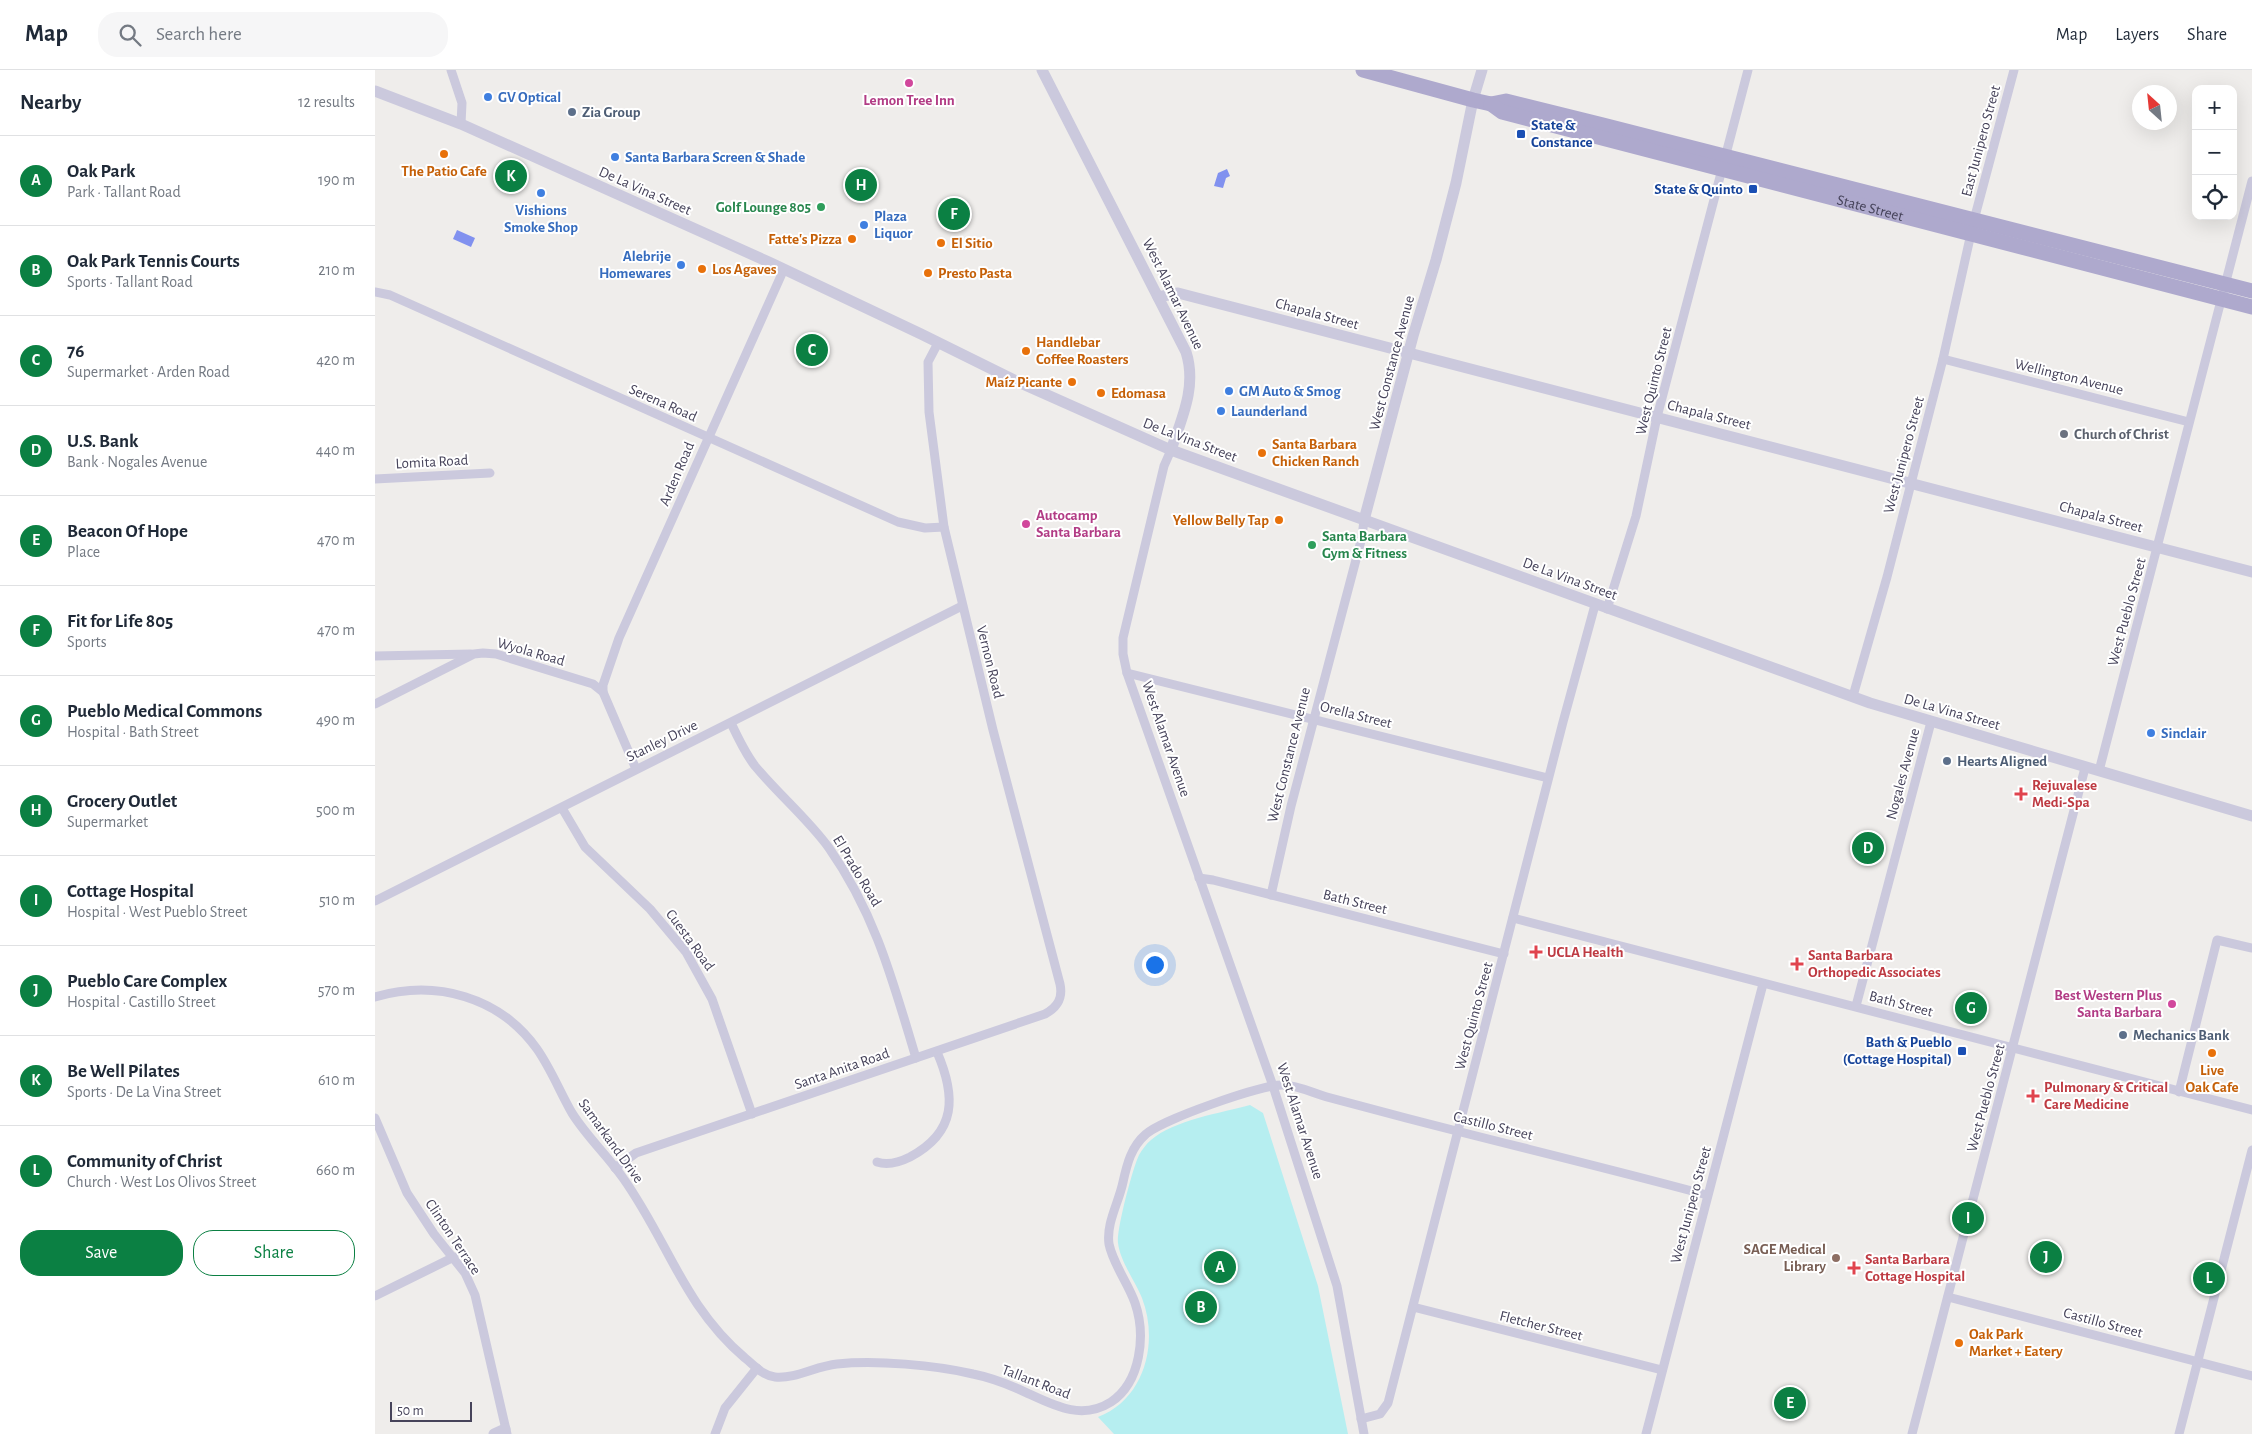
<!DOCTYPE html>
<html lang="en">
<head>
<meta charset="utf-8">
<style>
  :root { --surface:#fff; --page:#f6f6f7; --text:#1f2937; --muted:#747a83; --line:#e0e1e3; --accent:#0b8043 }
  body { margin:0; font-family:"Alegreya Sans",sans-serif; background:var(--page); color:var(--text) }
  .controls { position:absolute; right:15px; top:15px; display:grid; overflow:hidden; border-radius:10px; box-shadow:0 5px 20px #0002 }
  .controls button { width:45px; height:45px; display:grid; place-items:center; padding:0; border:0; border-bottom:1px solid var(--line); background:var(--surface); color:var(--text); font:25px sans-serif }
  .compass { position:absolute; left:1757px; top:15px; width:45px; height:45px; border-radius:50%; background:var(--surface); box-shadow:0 5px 20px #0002; rotate:333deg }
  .scale { position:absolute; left:15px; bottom:12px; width:82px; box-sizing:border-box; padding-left:5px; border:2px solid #46435a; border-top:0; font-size:14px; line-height:18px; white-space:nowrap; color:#46435a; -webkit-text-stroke:4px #fff; paint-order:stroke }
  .you { position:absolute; left:779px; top:894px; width:18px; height:18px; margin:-12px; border:4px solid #fff; border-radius:50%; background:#1a73e8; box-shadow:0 0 0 8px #1a73e833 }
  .badge { display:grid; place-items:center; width:32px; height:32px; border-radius:50%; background:var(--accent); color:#fff; font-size:16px; font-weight:700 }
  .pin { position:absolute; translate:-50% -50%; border:2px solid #fff; box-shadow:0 1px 5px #0006 }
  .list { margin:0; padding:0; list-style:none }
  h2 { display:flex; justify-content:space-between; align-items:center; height:65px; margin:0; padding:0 20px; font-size:21px }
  h2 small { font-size:16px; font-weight:400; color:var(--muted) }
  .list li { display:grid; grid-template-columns:32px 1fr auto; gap:15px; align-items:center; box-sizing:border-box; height:90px; padding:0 20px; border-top:1px solid var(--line) }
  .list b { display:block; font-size:19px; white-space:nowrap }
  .list p { margin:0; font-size:16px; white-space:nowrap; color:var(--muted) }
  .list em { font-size:16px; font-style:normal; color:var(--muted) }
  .actions { display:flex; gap:10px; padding:15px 20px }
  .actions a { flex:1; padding:11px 0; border:1px solid var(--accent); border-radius:20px; text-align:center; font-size:18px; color:var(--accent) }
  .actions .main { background:var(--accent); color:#fff }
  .icon { flex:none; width:28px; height:28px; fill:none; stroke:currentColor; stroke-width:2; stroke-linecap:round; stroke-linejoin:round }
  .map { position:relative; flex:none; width:1877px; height:1364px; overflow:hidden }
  header { display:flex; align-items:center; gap:30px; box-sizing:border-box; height:70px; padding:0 25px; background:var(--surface); border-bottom:1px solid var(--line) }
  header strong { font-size:24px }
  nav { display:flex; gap:28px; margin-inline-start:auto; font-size:18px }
  .search { width:350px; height:45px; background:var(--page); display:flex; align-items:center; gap:12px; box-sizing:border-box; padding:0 18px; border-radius:20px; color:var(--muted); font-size:19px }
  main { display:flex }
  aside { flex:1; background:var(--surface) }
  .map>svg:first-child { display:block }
  .green { fill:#b6eef0 }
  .water { fill:#8191ef }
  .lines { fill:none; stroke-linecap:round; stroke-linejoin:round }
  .minor { stroke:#cbc9dd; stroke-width:9 }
  .tertiary { stroke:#cbc9dd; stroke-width:11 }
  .primary { stroke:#aea9cd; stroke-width:15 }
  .hotel-dot { fill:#d1479c; stroke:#fff; stroke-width:2 }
  .shop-dot { fill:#3f7fe0; stroke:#fff; stroke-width:2 }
  .service-dot { fill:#5c6f8a; stroke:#fff; stroke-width:2 }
  .transit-dot { fill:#1a4fb4; stroke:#fff; stroke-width:2 }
  .food-dot { fill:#e8710a; stroke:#fff; stroke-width:2 }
  .leisure-dot { fill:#2e9e5b; stroke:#fff; stroke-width:2 }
  .worship-dot { fill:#6b7280; stroke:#fff; stroke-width:2 }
  .health-dot { fill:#e0444e; stroke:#fff; stroke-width:2 }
  .education-dot { fill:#8d6e63; stroke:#fff; stroke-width:2 }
  .labels { text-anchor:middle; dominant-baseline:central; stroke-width:4; stroke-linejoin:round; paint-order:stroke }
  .shop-label { font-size:15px; font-weight:bold; fill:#366cbe; stroke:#fff; text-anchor:start }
  .hotel-label { font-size:15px; font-weight:bold; fill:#b23c85; stroke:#fff }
  .service-label { font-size:15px; font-weight:bold; fill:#4e5e75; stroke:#fff; text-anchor:start }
  .transit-label { font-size:15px; font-weight:bold; fill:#164399; stroke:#fff; text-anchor:end }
  .street-label { font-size:15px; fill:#46435a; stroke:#fff }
  .food-label { font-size:15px; font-weight:bold; fill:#c56008; stroke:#fff; text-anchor:start }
  .leisure-label { font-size:15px; font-weight:bold; fill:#27864d; stroke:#fff; text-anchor:end }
  .worship-label { font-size:15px; font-weight:bold; fill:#5b616d; stroke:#fff; text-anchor:start }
  .health-label { font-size:15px; font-weight:bold; fill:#be3a42; stroke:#fff; text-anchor:start }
  .education-label { font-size:15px; font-weight:bold; fill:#785e54; stroke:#fff; text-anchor:end }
</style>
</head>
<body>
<header>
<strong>Map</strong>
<div class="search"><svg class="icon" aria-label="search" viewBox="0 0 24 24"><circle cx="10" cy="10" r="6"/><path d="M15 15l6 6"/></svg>Search here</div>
<nav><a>Map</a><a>Layers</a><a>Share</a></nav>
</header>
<main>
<aside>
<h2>Nearby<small>12 results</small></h2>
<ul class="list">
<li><span class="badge">A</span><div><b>Oak Park</b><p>Park · Tallant Road</p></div><em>190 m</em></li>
<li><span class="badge">B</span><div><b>Oak Park Tennis Courts</b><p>Sports · Tallant Road</p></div><em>210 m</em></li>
<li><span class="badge">C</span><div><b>76</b><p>Supermarket · Arden Road</p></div><em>420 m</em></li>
<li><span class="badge">D</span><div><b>U.S. Bank</b><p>Bank · Nogales Avenue</p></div><em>440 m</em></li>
<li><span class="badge">E</span><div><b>Beacon Of Hope</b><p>Place</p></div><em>470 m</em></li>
<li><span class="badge">F</span><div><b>Fit for Life 805</b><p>Sports</p></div><em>470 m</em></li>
<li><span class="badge">G</span><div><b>Pueblo Medical Commons</b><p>Hospital · Bath Street</p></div><em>490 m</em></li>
<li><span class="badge">H</span><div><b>Grocery Outlet</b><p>Supermarket</p></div><em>500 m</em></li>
<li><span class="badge">I</span><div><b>Cottage Hospital</b><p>Hospital · West Pueblo Street</p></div><em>510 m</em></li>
<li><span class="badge">J</span><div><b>Pueblo Care Complex</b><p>Hospital · Castillo Street</p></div><em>570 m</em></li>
<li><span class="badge">K</span><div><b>Be Well Pilates</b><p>Sports · De La Vina Street</p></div><em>610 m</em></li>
<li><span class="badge">L</span><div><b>Community of Christ</b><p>Church · West Los Olivos Street</p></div><em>660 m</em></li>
</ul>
<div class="actions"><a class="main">Save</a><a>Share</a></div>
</aside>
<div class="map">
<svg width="1877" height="1364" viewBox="0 0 1877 1364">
  <rect width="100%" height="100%" fill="#efedeb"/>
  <path class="green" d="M 875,1035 L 888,1043 L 943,1216 L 973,1364 L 739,1364 L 723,1347 C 770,1329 784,1272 767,1228 C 760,1211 745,1191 743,1173 C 741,1161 758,1097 764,1085 C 767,1080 771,1074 776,1070 C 799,1050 846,1043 875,1035 Z"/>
  <g class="water">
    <path d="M 852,99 L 855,106 L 851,108 L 848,118 L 839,116 L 843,103 Z"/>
    <path d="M 82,160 L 100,168 L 96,177 L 78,169 Z"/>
  </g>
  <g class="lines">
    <g class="minor">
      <path d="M 76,0 L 87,33 L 86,54"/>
      <path d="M 0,222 L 15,225 L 523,452 L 550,458 L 569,457"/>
      <path d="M 1568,289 L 1814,352"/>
      <path d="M 796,380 L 789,396 L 748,568 L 748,584 L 752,603 L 898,1016 L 962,1216 L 989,1364"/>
      <path d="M 0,409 L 115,403"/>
      <path d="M 1232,539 L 1261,446 L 1282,347 L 1373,0"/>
      <path d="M 0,586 L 96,584"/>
      <path d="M 752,603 L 1173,708"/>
      <path d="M 228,622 L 228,615 L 244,568 L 409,199"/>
      <path d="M 1478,626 L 1512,507 L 1568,289 L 1599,150 L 1639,0"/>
      <path d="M 0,634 L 99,584 L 108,583 L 121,584 L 218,614 L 228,622 L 261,699"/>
      <path d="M 356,653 C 363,668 370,683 380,696 C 404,725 432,748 454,778 C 501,845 518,912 541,988"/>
      <path d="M 1724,701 L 1877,111"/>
      <path d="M 187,738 L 210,777 L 275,839 L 311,882 L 337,929 L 377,1044"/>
      <path d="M 824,808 L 838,810 L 1129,884"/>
      <path d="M 896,825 L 916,736 L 987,467 L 989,450"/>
      <path d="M 0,831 L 587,536"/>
      <path d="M 1138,848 L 1877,1040"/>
      <path d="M 0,927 C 61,909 125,927 162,979 C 176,999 185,1022 197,1043 C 212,1067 232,1085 248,1108 C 293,1171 308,1235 370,1288 C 379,1295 388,1306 400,1307 C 421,1309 441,1296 462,1294 C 501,1290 560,1295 598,1304 C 613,1307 627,1312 641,1318 C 672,1331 703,1353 736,1332 C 766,1312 771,1265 760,1233 C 753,1213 738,1194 734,1174 C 731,1153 744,1132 748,1112 C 752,1094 756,1077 771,1064 C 786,1050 888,1014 908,1015 C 922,1015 938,1023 952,1027 C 978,1034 1005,1041 1031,1048 C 1131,1074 1232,1098 1332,1125"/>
      <path d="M 1481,936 L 1556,652"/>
      <path d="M 1804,1022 L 1842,870 L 1877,878"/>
      <path d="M 0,1048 L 32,1123 L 59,1164 L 90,1203 L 100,1225 L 132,1364"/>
      <path d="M 502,1092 C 514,1096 525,1092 535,1087 C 582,1062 581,1026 562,982"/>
      <path d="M 240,1098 L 261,1083 L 670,944 C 683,937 688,928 685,914 L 618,660 L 569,457 L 554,342 L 553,292 L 563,273"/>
      <path d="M 0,1226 L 79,1187"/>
      <path d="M 1573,1227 L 1877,1306"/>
      <path d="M 1038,1237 L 1287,1300"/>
      <path d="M 986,1349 L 1005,1344 L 1013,1333 L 1188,652 L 1220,535"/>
      <path d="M 340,1364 L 350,1338 L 382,1298"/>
      <path d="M 1271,1364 L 1388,914"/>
      <path d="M 1537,1364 L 1710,698"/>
      <path d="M 1804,1364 L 1877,1080"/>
    </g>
    <g class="tertiary">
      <path d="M 667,0 L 811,282 C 822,316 807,348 796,380"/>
      <path d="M 0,21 L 86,54 L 396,193 L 546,264 L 641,311 L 796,380 L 1495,633 L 1877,746"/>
      <path d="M 783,227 L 803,223 L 1877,502"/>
      <path d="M 989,450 L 1038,266 L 1061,190 L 1081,113 L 1098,30 L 1107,0"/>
      <path d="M 119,1364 L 130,1359"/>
    </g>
    <g class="primary">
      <path d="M 988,0 L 1098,30 L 1116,34 L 1131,31 L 1228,55 L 1877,221"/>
      <path id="s1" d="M 1116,34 L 1127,42 L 1877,237"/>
    </g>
  </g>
  <g class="hotel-dot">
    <circle cx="534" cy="13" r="5"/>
    <circle cx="651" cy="454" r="5"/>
    <circle cx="1797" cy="934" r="5"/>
  </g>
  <g class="shop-dot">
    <circle cx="113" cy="27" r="5"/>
    <circle cx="240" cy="87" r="5"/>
    <circle cx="166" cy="123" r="5"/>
    <circle cx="489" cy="155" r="5"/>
    <circle cx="306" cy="195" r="5"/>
    <circle cx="854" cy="321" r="5"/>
    <circle cx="846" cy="341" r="5"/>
    <circle cx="1776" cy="663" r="5"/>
  </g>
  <g class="service-dot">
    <circle cx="197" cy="42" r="5"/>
    <circle cx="1572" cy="691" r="5"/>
    <circle cx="1748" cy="965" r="5"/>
  </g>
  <g class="transit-dot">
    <rect x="1141" y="59" width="10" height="10" rx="2.5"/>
    <rect x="1373" y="114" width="10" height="10" rx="2.5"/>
    <rect x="1582" y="976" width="10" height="10" rx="2.5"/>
  </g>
  <g class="food-dot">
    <circle cx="69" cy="84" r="5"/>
    <circle cx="477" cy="169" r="5"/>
    <circle cx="566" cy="173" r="5"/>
    <circle cx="327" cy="199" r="5"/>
    <circle cx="553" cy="203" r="5"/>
    <circle cx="651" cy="281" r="5"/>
    <circle cx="697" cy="312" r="5"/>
    <circle cx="726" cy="323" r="5"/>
    <circle cx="887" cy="383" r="5"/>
    <circle cx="904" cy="450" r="5"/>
    <circle cx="1837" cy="983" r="5"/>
    <circle cx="1584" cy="1273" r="5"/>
  </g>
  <g class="leisure-dot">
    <circle cx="446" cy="137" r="5"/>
    <circle cx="937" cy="475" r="5"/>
  </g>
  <circle class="worship-dot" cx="1689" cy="364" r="5"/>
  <g class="health-dot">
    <path d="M1643.5 716.5h5v5h5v5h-5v5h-5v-5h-5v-5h5z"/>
    <path d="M1158.5 874.5h5v5h5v5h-5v5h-5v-5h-5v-5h5z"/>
    <path d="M1419.5 886.5h5v5h5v5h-5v5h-5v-5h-5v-5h5z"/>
    <path d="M1655.5 1018.5h5v5h5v5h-5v5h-5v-5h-5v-5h5z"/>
    <path d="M1476.5 1190.5h5v5h5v5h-5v5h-5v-5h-5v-5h5z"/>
  </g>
  <circle class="education-dot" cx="1461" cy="1188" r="5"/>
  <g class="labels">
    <g class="shop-label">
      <text x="123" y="27">GV Optical</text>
      <text x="250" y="87">Santa Barbara Screen &amp; Shade</text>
      <text x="166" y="140" text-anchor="middle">Vishions<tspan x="166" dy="17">Smoke Shop</tspan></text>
      <text x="499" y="146">Plaza<tspan x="499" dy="17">Liquor</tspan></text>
      <text x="296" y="186" text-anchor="end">Alebrije<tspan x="296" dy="17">Homewares</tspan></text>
      <text x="864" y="321">GM Auto &amp; Smog</text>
      <text x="856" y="341">Launderland</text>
      <text x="1786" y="663">Sinclair</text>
    </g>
    <g class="hotel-label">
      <text x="534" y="30">Lemon Tree Inn</text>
      <text x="661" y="445" text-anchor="start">Autocamp<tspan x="661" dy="17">Santa Barbara</tspan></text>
      <text x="1787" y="925" text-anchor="end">Best Western Plus<tspan x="1787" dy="17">Santa Barbara</tspan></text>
    </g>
    <g class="service-label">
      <text x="207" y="42">Zia Group</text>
      <text x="1582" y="691">Hearts Aligned</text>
      <text x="1758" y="965">Mechanics Bank</text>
    </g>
    <g class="transit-label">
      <text x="1156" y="55" text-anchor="start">State &amp;<tspan x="1156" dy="17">Constance</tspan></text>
      <text x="1368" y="119">State &amp; Quinto</text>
      <text x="1577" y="972">Bath &amp; Pueblo<tspan x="1577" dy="17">(Cottage Hospital)</tspan></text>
    </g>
    <g class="street-label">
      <text transform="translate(1606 71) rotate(-75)">East Junipero Street</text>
      <text transform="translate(270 121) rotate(24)">De La Vina Street</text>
      <text stroke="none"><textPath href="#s1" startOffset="394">State Street</textPath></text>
      <text transform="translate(798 224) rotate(64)">West Alamar Avenue</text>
      <text transform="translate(942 244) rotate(15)">Chapala Street</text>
      <text transform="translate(1017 293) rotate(-75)">West Constance Avenue</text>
      <text transform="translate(1694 307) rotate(14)">Wellington Avenue</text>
      <text transform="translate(1279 311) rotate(-76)">West Quinto Street</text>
      <text transform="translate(288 333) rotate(24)">Serena Road</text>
      <text transform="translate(1334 345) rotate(14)">Chapala Street</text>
      <text transform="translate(815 370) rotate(21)">De La Vina Street</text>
      <text transform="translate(1529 385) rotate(-75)">West Junipero Street</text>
      <text transform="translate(57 392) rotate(-3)">Lomita Road</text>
      <text transform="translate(302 404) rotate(-67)">Arden Road</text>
      <text transform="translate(1726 447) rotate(15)">Chapala Street</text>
      <text transform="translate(1195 509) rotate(20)">De La Vina Street</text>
      <text transform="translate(1752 542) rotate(-75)">West Pueblo Street</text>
      <text transform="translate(156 582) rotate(16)">Wyola Road</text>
      <text transform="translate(615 592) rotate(76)">Vernon Road</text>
      <text transform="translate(1577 642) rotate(16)">De La Vina Street</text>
      <text transform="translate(981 645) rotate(14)">Orella Street</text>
      <text transform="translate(791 669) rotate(71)">West Alamar Avenue</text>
      <text transform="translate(287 671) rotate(-26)">Stanley Drive</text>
      <text transform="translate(914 685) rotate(-76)">West Constance Avenue</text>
      <text transform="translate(1528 704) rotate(-75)">Nogales Avenue</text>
      <text transform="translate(482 801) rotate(59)">El Prado Road</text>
      <text transform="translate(980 832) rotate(14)">Bath Street</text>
      <text transform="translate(315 870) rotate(54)">Cuesta Road</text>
      <text transform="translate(1526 934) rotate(15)">Bath Street</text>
      <text transform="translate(1099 946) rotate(-75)">West Quinto Street</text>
      <text transform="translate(467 999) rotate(-19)">Santa Anita Road</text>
      <text transform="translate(1611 1028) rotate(-75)">West Pueblo Street</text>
      <text transform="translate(925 1051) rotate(72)">West Alamar Avenue</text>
      <text transform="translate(1118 1056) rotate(14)">Castillo Street</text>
      <text transform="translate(236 1071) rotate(54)">Samarkand Drive</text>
      <text transform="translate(1316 1135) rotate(-75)">West Junipero Street</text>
      <text transform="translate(78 1167) rotate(56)">Clinton Terrace</text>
      <text transform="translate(1728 1253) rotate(15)">Castillo Street</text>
      <text transform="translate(1166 1256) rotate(14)">Fletcher Street</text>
      <text transform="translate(661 1312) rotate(21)">Tallant Road</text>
    </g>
    <g class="food-label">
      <text x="69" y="101" text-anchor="middle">The Patio Cafe</text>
      <text x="467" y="169" text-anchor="end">Fatte's Pizza</text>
      <text x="576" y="173">El Sitio</text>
      <text x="337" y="199">Los Agaves</text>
      <text x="563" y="203">Presto Pasta</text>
      <text x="661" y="272">Handlebar<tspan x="661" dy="17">Coffee Roasters</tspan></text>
      <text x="687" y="312" text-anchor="end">Maíz Picante</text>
      <text x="736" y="323">Edomasa</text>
      <text x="897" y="374">Santa Barbara<tspan x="897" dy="17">Chicken Ranch</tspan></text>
      <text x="894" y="450" text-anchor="end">Yellow Belly Tap</text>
      <text x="1837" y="1000" text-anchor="middle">Live<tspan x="1837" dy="17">Oak Cafe</tspan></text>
      <text x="1594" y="1264">Oak Park<tspan x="1594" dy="17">Market + Eatery</tspan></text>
    </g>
    <g class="leisure-label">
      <text x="436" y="137">Golf Lounge 805</text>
      <text x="947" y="466" text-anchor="start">Santa Barbara<tspan x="947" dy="17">Gym &amp; Fitness</tspan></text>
    </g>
    <g class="worship-label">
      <text x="1699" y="364">Church of Christ</text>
    </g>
    <g class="health-label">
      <text x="1657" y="715">Rejuvalese<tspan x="1657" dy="17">Medi-Spa</tspan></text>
      <text x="1172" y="882">UCLA Health</text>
      <text x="1433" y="885">Santa Barbara<tspan x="1433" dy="17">Orthopedic Associates</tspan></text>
      <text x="1669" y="1017">Pulmonary &amp; Critical<tspan x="1669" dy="17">Care Medicine</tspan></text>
      <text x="1490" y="1189">Santa Barbara<tspan x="1490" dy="17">Cottage Hospital</tspan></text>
    </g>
    <g class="education-label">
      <text x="1451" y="1179">SAGE Medical<tspan x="1451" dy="17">Library</tspan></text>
    </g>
  </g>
</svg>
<div class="controls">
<button>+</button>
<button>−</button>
<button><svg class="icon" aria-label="locate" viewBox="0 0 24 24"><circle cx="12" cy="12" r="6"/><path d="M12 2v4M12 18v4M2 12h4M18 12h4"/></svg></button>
</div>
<svg class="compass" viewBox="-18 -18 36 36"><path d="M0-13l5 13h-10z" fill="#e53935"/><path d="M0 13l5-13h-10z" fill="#747a83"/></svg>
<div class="scale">50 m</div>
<div class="you"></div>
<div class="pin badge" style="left:845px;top:1197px">A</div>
<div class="pin badge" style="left:826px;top:1237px">B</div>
<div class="pin badge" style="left:437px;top:280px">C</div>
<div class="pin badge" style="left:1493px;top:778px">D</div>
<div class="pin badge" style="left:1415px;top:1333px">E</div>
<div class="pin badge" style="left:579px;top:144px">F</div>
<div class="pin badge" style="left:1596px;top:938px">G</div>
<div class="pin badge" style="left:486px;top:115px">H</div>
<div class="pin badge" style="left:1593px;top:1148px">I</div>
<div class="pin badge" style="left:1671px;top:1187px">J</div>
<div class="pin badge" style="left:136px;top:106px">K</div>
<div class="pin badge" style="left:1834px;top:1208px">L</div>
</div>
</main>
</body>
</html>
